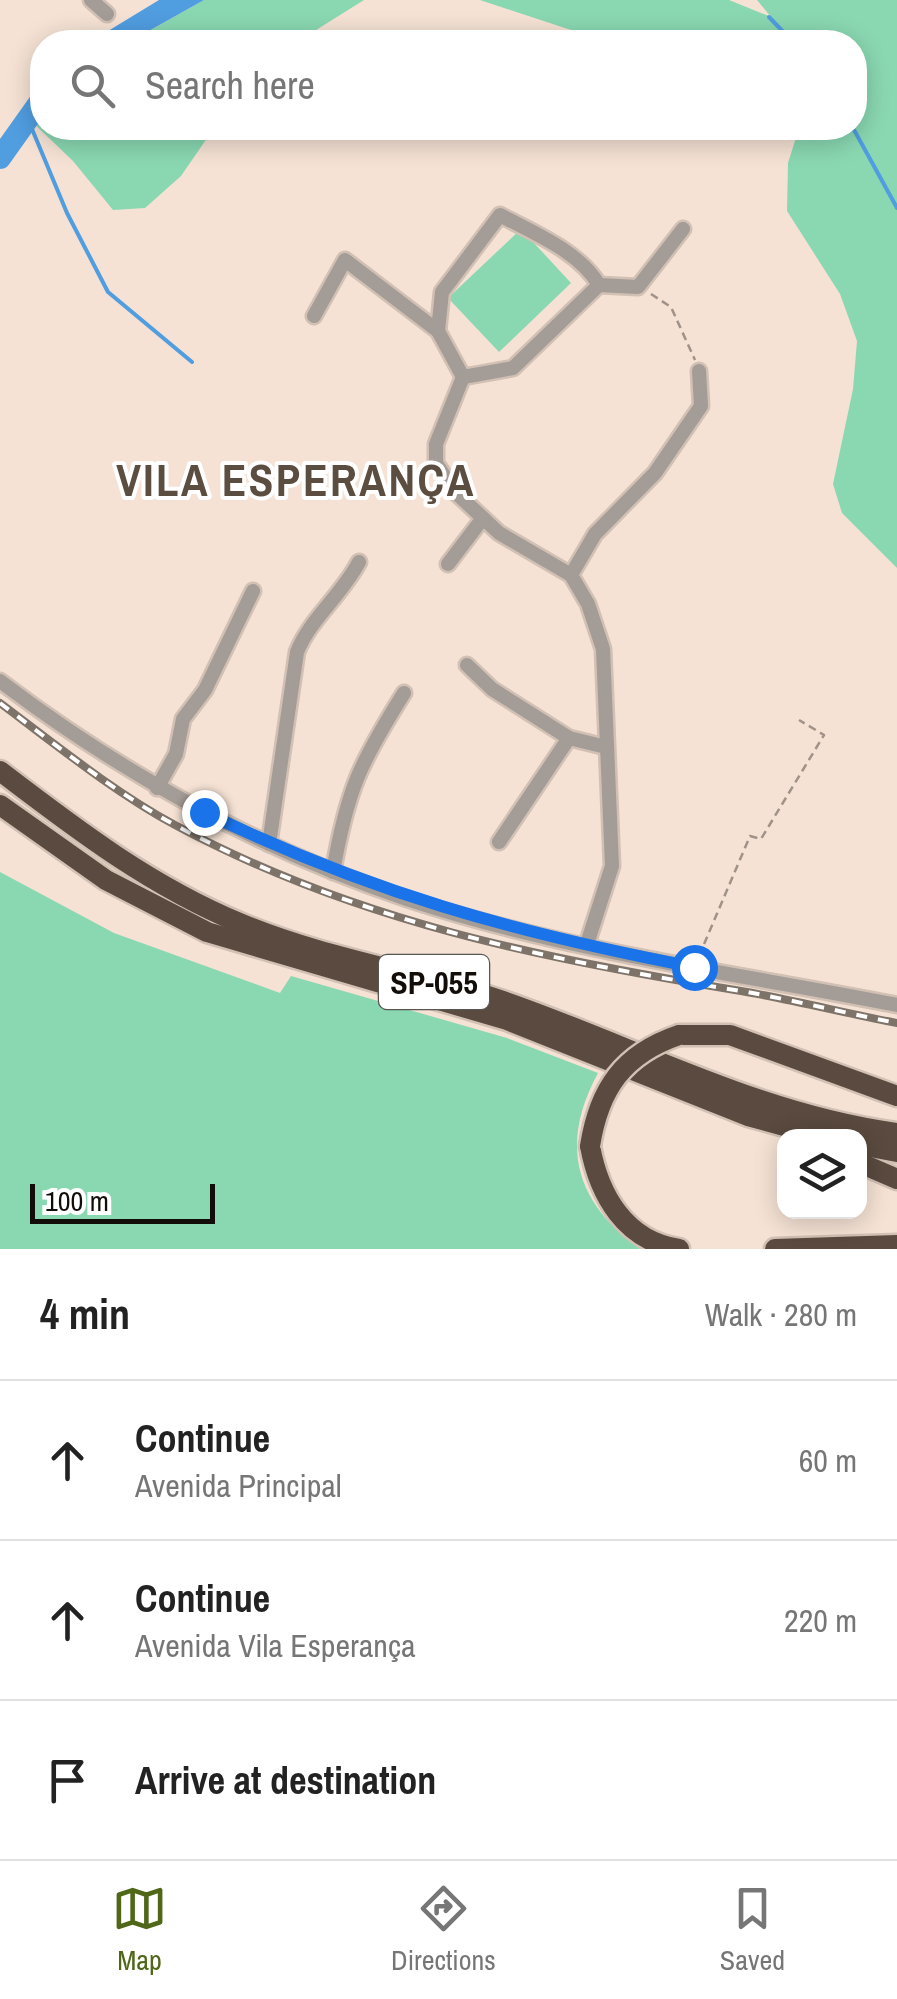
<!DOCTYPE html>
<html lang="en">
<head>
<meta charset="utf-8">
<style>
  :root { --surface:#fff; --page:#f6f6f6; --text:#222; --muted:#767676; --line:#e0e0e0; --accent:#4f6717 }
  body { margin:0; font-family:"Archivo Narrow",sans-serif; background:var(--page); color:var(--text) }
  .controls { position:absolute; right:30px; bottom:30px; display:grid; overflow:hidden; border-radius:20px; box-shadow:0 5px 25px #0003 }
  .controls button { width:90px; height:90px; display:grid; place-items:center; padding:0; border:0; border-bottom:2px solid var(--line); background:var(--surface); color:var(--text); font:50px sans-serif }
  .scale { position:absolute; left:30px; bottom:25px; width:185px; box-sizing:border-box; padding-left:10px; border:5px solid #120d08; border-top:0; font-size:28px; line-height:35px; white-space:nowrap; color:#120d08; -webkit-text-stroke:8px #fff; paint-order:stroke }
  .stop { position:absolute; width:30px; height:30px; margin:-22px; border:8px solid #1a73e8; border-radius:50%; background:#fff }
  .stop.end { background:#1a73e8; border-color:#fff; box-shadow:0 2px 10px #0008 }
  .list { margin:0; padding:0; list-style:none }
  h2 { display:flex; justify-content:space-between; align-items:center; height:130px; margin:0; padding:0 40px; font-size:42px }
  h2 small { font-size:32px; font-weight:400; color:var(--muted) }
  .list li { display:grid; grid-template-columns:65px 1fr auto; gap:30px; align-items:center; box-sizing:border-box; height:160px; padding:0 40px; border-top:2px solid var(--line) }
  .list b { display:block; font-size:38px; white-space:nowrap }
  .list p { margin:0; font-size:32px; white-space:nowrap; color:var(--muted) }
  .list em { font-size:32px; font-style:normal; color:var(--muted) }
  .icon { flex:none; width:55px; height:55px; fill:none; stroke:currentColor; stroke-width:2; stroke-linecap:round; stroke-linejoin:round }
  .map { position:relative; flex:none; width:897px; height:1249px; overflow:hidden }
  .search { position:absolute; background:var(--surface); box-shadow:0 5px 25px #0003; left:30px; right:30px; top:30px; height:110px; display:flex; align-items:center; gap:25px; box-sizing:border-box; padding:0 35px; border-radius:40px; color:var(--muted); font-size:38px }
  .sheet { height:610px; background:var(--surface) }
  nav { display:flex; justify-content:space-around; align-items:center; box-sizing:border-box; height:140px; border-top:2px solid var(--line); background:var(--surface); font-size:28px; color:var(--muted) }
  nav a { display:grid; justify-items:center; gap:5px }
  nav .on { color:var(--accent) }
  .map>svg:first-child { display:block }
  .green { fill:#8ad8b2 }
  .water { fill:#509de0 }
  .lines { fill:none; stroke-linecap:round; stroke-linejoin:round }
  .stream { stroke:#509de0; stroke-width:4 }
  .river { stroke:#509de0; stroke-width:22 }
  .minor-casing { stroke:#d1c0b3; stroke-width:19 }
  .highway-casing { stroke:#d1c0b3; stroke-width:25 }
  .path { stroke:#a09288; stroke-width:2.5; stroke-dasharray:8 5; stroke-linecap:butt }
  .minor { stroke:#a49c97; stroke-width:14 }
  .highway { stroke:#5a4a3f; stroke-width:20 }
  .rail-casing { stroke:#7e7369; stroke-width:8 }
  .rail { stroke:#fff; stroke-width:4; stroke-dasharray:11; stroke-linecap:butt }
  .highway-bridge-casing { stroke:#d1c0b3; stroke-width:25; stroke-linecap:butt }
  .highway-bridge { stroke:#5a4a3f; stroke-width:20 }
  .route { stroke:#1a73e8; stroke-width:12 }
  .labels { text-anchor:middle; dominant-baseline:central; stroke-width:8; stroke-linejoin:round; paint-order:stroke }
  .shield { fill:#fff; stroke:#595652; stroke-width:2.5 }
  .shield-label { font-size:32px; font-weight:bold; fill:#120d08 }
  .district-label { font-size:45px; font-weight:bold; letter-spacing:2.5px; fill:#5c4d41; stroke:#fff }
</style>
</head>
<body>
<div class="map">
<svg width="897" height="1249" viewBox="0 0 897 1249">
  <rect width="100%" height="100%" fill="#f5e2d4"/>
  <g class="green">
    <path d="M 204,0 L 364,0 L 297,42 L 129,42 Z"/>
    <path d="M 480,0 L 729,0 L 771,17 L 757,0 L 897,0 L 897,568 L 842,513 L 833,484 L 853,389 L 857,341 L 840,294 L 787,211 L 788,163 L 799,128 L 854,128 L 854,42 L 631,42 L 583,34 Z"/>
    <path d="M 42,104 L 42,128 L 214,128 L 181,176 L 145,208 L 113,210 L 73,161 L 27,117 Z"/>
    <path d="M 521,229 L 571,283 L 499,352 L 448,298 Z"/>
    <path d="M 0,872 L 114,933 L 280,993 L 291,976 L 507,1038 L 598,1073 C 559,1145 575,1202 640,1249 L 0,1249 Z"/>
  </g>
  <path class="water" d="M 159,0 L 204,0 L 129,42 L 90,42 Z"/>
  <g class="lines">
    <g class="stream">
      <path d="M 769,17 L 793,42"/>
      <path d="M 27,117 L 67,213 L 108,292 L 192,362"/>
      <path d="M 853,128 L 897,208"/>
    </g>
    <path class="river" d="M 0,158 L 42,99"/>
    <g class="minor-casing">
      <g id="minor">
        <path d="M 91,0 L 107,14"/>
        <path d="M 314,316 L 345,260 L 438,331 L 463,377 L 513,368 L 599,285 L 638,287 L 683,229"/>
        <path d="M 438,331 L 442,292 L 500,215 C 533,233 579,251 599,285"/>
        <path d="M 463,377 L 436,444 L 436,463 L 454,491 L 499,533 L 571,575 L 588,604 L 603,649 L 612,866 L 587,944"/>
        <path d="M 448,564 L 483,518"/>
        <path d="M 571,575 L 595,534 L 655,473 L 701,406 L 699,371"/>
        <path d="M 467,665 L 492,689 L 569,738"/>
        <path d="M 0,681 C 124,775 259,849 407,899 C 565,951 734,973 897,1005"/>
        <path d="M 157,788 L 176,754 L 183,719 L 205,690 L 253,591"/>
        <path d="M 499,842 L 569,738 L 606,747"/>
        <path d="M 269,844 L 297,652 C 310,619 341,596 359,562"/>
        <path d="M 333,872 C 347,790 360,763 404,693"/>
      </g>
    </g>
    <g class="highway-casing">
      <g id="highway">
        <path d="M 0,771 C 77,830 152,887 242,924 C 326,959 418,972 503,1001 C 636,1047 757,1114 897,1133"/>
        <path d="M 0,805 L 106,880 L 207,932 L 507,1020 L 748,1116 L 821,1136"/>
        <path d="M 679,1035 L 730,1035 L 897,1096"/>
        <path d="M 860,1145 L 897,1152"/>
        <path d="M 590,1146 C 599,1195 625,1241 679,1249"/>
        <path d="M 860,1163 L 897,1179"/>
        <path d="M 775,1249 L 897,1245"/>
      </g>
    </g>
    <g class="path">
      <path d="M 651,294 L 671,307 L 695,360"/>
      <path d="M 699,956 L 750,836 L 761,839 L 824,735 L 799,720"/>
    </g>
    <use href="#minor" class="minor"/>
    <use href="#highway" class="highway"/>
    <g class="rail-casing">
      <path id="rail" d="M 0,703 C 56,745 114,792 175,825 C 354,921 542,959 741,991 C 793,1000 845,1013 897,1023"/>
    </g>
    <use href="#rail" class="rail"/>
    <g class="highway-bridge-casing">
      <path id="highway-bridge" d="M 590,1146 C 599,1089 623,1054 679,1035"/>
    </g>
    <use href="#highway-bridge" class="highway-bridge"/>
  </g>
  <g class="lines">
    <path class="route" d="M 204,812 C 368,892 516,933 694,967"/>
  </g>
  <g class="labels">
    <rect class="shield" x="379" y="955" width="110" height="54" rx="8"/>
    <g class="shield-label">
      <text x="434" y="982">SP-055</text>
    </g>
    <g class="district-label">
      <text x="296" y="479">VILA ESPERANÇA</text>
    </g>
  </g>
</svg>
<div class="controls">
<button><svg class="icon" aria-label="layers" viewBox="0 0 24 24"><path d="M12 4l9 5-9 5-9-5zM3 14l9 5 9-5"/></svg></button>
</div>
<div class="scale">100 m</div>
<div class="stop" style="left:694px;top:967px"></div>
<div class="stop end" style="left:204px;top:812px"></div>
<div class="search"><svg class="icon" aria-label="search" viewBox="0 0 24 24"><circle cx="10" cy="10" r="6"/><path d="M15 15l6 6"/></svg>Search here</div>
</div>
<section class="sheet">
<h2>4 min<small>Walk · 280 m</small></h2>
<ul class="list">
<li><svg class="icon" aria-label="ahead" viewBox="0 0 24 24"><path d="M12 20V5M6 11l6-6 6 6"/></svg><div><b>Continue</b><p>Avenida Principal</p></div><em>60 m</em></li>
<li><svg class="icon" aria-label="ahead" viewBox="0 0 24 24"><path d="M12 20V5M6 11l6-6 6 6"/></svg><div><b>Continue</b><p>Avenida Vila Esperança</p></div><em>220 m</em></li>
<li><svg class="icon" aria-label="arrive" viewBox="0 0 24 24"><path d="M6 21V4h12l-3 4 3 4H6"/></svg><div><b>Arrive at destination</b></div></li>
</ul>
</section>
<nav>
<a class="on"><svg class="icon" aria-label="map" viewBox="0 0 24 24"><path d="M3 6l6-2 6 2 6-2v14l-6 2-6-2-6 2zM9 4v14M15 6v14"/></svg>Map</a>
<a><svg class="icon" aria-label="directions" viewBox="0 0 24 24"><path d="M12 3l9 9-9 9-9-9zM9 14v-3h6M13 9l2 2-2 2"/></svg>Directions</a>
<a><svg class="icon" aria-label="saved" viewBox="0 0 24 24"><path d="M7 4h10v16l-5-4-5 4z"/></svg>Saved</a>
</nav>
</body>
</html>
